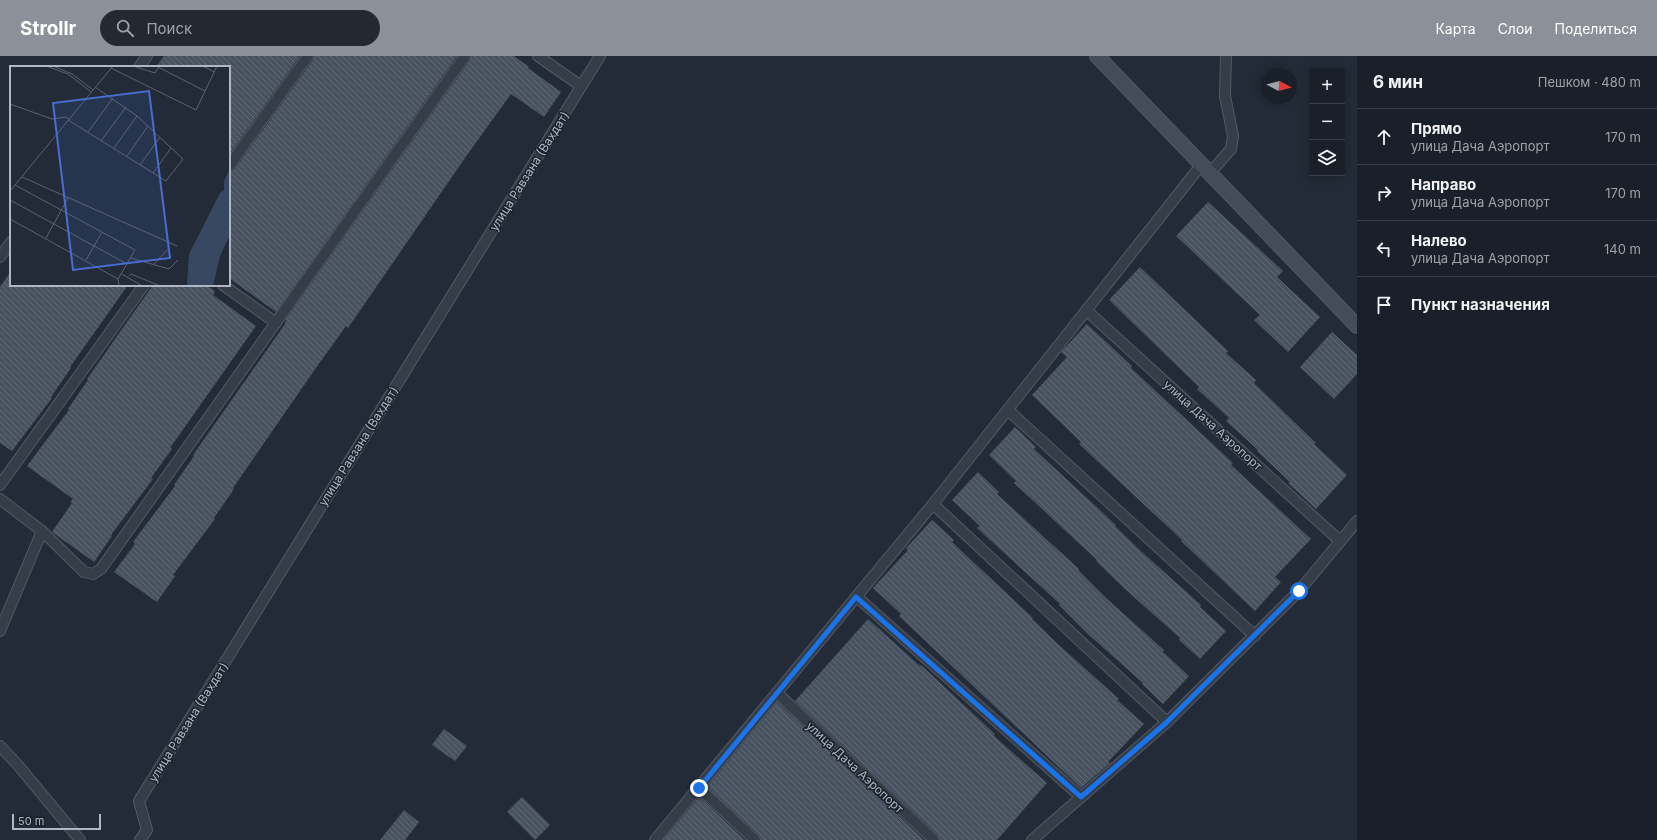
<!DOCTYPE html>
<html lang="ru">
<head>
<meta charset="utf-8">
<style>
  :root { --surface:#1a2029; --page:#232831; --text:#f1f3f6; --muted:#9fa3a8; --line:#383e46; --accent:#8c9099 }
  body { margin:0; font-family:Inter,sans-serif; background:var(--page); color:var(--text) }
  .controls { position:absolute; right:12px; top:12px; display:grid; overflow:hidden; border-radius:0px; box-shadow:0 2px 10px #0003 }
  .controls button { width:36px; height:36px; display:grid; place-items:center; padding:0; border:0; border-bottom:1px solid var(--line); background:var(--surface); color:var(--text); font:20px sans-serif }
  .compass { position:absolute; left:1261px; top:12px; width:36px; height:36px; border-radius:50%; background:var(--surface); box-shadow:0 2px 10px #0003; rotate:97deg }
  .scale { position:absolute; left:12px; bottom:10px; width:89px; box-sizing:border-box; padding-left:4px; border:2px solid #b0b7c4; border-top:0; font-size:11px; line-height:14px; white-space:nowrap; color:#b0b7c4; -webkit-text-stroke:3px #1b222c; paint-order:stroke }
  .stop { position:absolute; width:12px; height:12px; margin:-9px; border:3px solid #1a73e8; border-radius:50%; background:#fff }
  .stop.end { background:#1a73e8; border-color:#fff; box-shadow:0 1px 4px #0008 }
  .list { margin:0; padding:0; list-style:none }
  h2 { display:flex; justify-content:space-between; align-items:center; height:52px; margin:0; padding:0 16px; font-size:17px }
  h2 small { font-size:13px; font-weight:400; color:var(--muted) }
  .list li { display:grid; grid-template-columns:26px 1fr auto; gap:12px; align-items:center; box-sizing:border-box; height:56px; padding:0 16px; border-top:1px solid var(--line) }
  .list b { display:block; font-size:15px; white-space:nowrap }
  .list p { margin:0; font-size:13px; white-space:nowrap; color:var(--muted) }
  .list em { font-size:13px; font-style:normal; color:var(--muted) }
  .icon { flex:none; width:22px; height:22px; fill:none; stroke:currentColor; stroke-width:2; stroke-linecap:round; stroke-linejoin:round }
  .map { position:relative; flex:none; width:1357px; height:784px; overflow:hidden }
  header { display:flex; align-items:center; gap:24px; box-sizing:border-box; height:56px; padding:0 20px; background:var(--accent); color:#fff }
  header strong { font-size:19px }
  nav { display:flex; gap:22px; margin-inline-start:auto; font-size:14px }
  .search { width:280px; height:36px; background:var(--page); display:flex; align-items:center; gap:10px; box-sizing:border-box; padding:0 14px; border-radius:22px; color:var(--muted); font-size:15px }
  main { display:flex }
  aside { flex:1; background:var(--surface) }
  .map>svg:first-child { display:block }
  .building { fill:url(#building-back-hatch) }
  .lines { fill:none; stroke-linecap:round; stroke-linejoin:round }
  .street-casing { stroke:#535a65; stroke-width:12 }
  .secondary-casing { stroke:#535a65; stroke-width:16 }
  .street { stroke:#353d48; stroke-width:10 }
  .secondary { stroke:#444c5a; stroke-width:14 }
  .route { stroke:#1a73e8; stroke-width:5 }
  .labels { text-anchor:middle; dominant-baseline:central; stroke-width:3; stroke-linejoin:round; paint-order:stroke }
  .street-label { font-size:12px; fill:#b0b7c4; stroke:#1b222c }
  .inset-road { fill:none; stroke:#5b636f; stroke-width:1 }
  .view { fill:#496ed2; fill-opacity:0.15; stroke:#496ed2; stroke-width:2 }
  .inset-edge { fill:none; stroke:#b0b7c4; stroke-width:2 }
</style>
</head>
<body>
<header>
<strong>Strollr</strong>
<div class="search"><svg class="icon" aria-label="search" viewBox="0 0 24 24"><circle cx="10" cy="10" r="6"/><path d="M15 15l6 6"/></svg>Поиск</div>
<nav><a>Карта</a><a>Слои</a><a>Поделиться</a></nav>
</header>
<main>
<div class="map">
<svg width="1357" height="784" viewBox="0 0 1357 784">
  <defs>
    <pattern id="building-back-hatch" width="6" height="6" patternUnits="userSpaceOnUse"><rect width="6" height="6" fill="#485261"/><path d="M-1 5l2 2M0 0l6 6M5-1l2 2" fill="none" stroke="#606976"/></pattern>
  </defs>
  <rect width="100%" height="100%" fill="#222b37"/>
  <g class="building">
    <path d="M 164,0 L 300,0 L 229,99 L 229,11 L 156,11 Z"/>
    <path d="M 314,0 L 457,0 L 276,256 L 229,222 L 229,116 L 234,114 L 313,4 Z"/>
    <path d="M 471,0 L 514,0 L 529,11 L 528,12 L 561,36 L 544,61 L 511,38 L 467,99 L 348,272 L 346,270 L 318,309 L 233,432 L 234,433 L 214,462 L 215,463 L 173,519 L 175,520 L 157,546 L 114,516 L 135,488 L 133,486 L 175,430 L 174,429 L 194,400 L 193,399 L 285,268 L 286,263 L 470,4 Z"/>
    <path d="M 1208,146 L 1283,215 L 1277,221 L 1320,261 L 1288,296 L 1254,264 L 1260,259 L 1176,180 Z"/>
    <path d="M 1140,211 L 1228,295 L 1226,297 L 1256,324 L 1254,327 L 1316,387 L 1314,388 L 1347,419 L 1316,453 L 1288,427 L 1290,426 L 1257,395 L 1258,394 L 1226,365 L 1229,362 L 1197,333 L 1199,331 L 1109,244 Z"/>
    <path d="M 11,215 L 11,229 L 128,229 L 70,311 L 71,312 L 51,341 L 52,342 L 12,395 L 0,387 L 0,231 Z"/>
    <path d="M 153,229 L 206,229 L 215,235 L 213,239 L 256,270 L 170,392 L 172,393 L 151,422 L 153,423 L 111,479 L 112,480 L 94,506 L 52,476 L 72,447 L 70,446 L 73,443 L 27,410 L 69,354 L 68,353 L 88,324 L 87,323 Z"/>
    <path d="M 1087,268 L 1132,310 L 1131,312 L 1233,407 L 1231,409 L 1311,483 L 1275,521 L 1281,526 L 1255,555 L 1181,485 L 1182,484 L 1079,388 L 1081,386 L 1032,339 L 1067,301 L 1061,296 Z"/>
    <path d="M 1332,276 L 1357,299 L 1357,318 L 1334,343 L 1300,311 Z"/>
    <path d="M 1015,371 L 1036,391 L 1034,393 L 1116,469 L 1115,470 L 1143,497 L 1201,549 L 1200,551 L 1226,575 L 1200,603 L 1179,584 L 1180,582 L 1126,534 L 1096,505 L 1097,504 L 1014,427 L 1016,425 L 989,399 Z"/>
    <path d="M 978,416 L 999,436 L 997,438 L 1079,513 L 1078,514 L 1106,542 L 1164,594 L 1163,596 L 1189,620 L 1163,648 L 1142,628 L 1143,627 L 1089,579 L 1059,549 L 1060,548 L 977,472 L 980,470 L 952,444 Z"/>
    <path d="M 932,464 L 954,484 L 952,486 L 1033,562 L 1032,563 L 1060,590 L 1119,643 L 1117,644 L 1144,668 L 1108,706 L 1110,707 L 1081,732 L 899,560 L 901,558 L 873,532 L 908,494 L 906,492 Z"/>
    <path d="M 868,563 L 920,610 L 921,609 L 995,678 L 994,680 L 1047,727 L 997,784 L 940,784 L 938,779 L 795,645 Z"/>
    <path d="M 777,646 L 924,784 L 761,784 L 759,779 L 707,731 Z"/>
    <path d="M 444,673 L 467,690 L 455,705 L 432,689 Z"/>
    <path d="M 522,741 L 550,769 L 535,784 L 507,756 Z"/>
    <path d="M 699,741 L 745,784 L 663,784 Z"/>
    <path d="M 404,754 L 419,766 L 405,784 L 380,784 Z"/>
  </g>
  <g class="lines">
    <g class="street-casing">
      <g id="street">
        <path d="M 538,0 L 581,30"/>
        <path d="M 139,11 L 147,0"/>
        <path d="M 229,110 L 308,0"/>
        <path d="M 1210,117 L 1231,93 L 1233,80 L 1225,40 L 1226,0"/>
        <path d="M 0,201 L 11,186"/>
        <path d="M 223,229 L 276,267"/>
        <path d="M 1086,254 L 1340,485"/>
        <path d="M 1008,354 L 1255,580"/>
        <path d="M 0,429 L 144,229"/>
        <path d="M 0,443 L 42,475 L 84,516 L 93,518 L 101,513 L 465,0"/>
        <path d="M 933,448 L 1167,666"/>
        <path d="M 857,541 L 1081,741"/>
        <path d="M 0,575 L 42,475"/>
        <path d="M 777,637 L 934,784"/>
        <path d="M 0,690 L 17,708 L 80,784"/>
        <path d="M 699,732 L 755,784"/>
        <path d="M 140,784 L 147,774 L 139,745 L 600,0"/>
        <path d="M 655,784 L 933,448 L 1202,108"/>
        <path d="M 1032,784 L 1167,666 L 1299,535 L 1357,465"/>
      </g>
    </g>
    <g class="secondary-casing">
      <path id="secondary" d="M 1097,0 L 1357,270"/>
    </g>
    <use href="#street" class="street"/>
    <use href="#secondary" class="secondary"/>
  </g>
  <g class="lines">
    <path class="route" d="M 699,732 L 856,541 L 1081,741 L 1167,666 L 1299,535"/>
  </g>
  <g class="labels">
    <g class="street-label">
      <text transform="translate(529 115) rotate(-58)">улица Равзана (Вахдат)</text>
      <text transform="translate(1213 369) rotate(42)">улица Дача Аэропорт</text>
      <text transform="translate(358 390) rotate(-58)">улица Равзана (Вахдат)</text>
      <text transform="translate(188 666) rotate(-58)">улица Равзана (Вахдат)</text>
      <text transform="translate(855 711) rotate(43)">улица Дача Аэропорт</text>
    </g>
  </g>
  <g transform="translate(10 10)">
    <rect width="220" height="220" fill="#222b37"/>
    <path d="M 220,103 L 220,169 L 210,190 L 203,220 L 177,220 L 179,188 L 210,127 L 214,124 L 214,115 Z" fill="#384860"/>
    <path class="inset-road" d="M 36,0 L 58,8 L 81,26M 43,0 L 62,8 L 83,24M 123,0 L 145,7 L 148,2M 193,0 L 204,6M 148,1 L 195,25M 101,2 L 186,44 L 207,0M 0,38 L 42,53 L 56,51 L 59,53M 58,54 L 156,115 L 173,93 L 127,50 L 85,21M 78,66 L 103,32M 91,75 L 116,41M 104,82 L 127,50M 117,90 L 138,60M 130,99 L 150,71M 143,107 L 161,82M 12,111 L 167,180M 5,119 L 125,184 L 108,213 L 109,220M 0,125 L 103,0M 0,134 L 117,198M 0,153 L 108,213M 36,172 L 58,132M 121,192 L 159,203 L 168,194M 76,194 L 92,166M 144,198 L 159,182M 112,208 L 132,220M 119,210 L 121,208 L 150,220"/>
    <path class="view" d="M 139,25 L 160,192 L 63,204 L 43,37 Z"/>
    <rect width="220" height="220" class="inset-edge"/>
  </g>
</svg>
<div class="controls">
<button>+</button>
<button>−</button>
<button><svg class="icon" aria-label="layers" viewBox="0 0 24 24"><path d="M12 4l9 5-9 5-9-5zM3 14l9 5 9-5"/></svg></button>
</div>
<svg class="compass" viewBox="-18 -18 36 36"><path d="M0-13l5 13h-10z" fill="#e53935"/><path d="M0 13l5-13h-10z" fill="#9fa3a8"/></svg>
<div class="scale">50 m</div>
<div class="stop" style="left:1299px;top:535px"></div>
<div class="stop end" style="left:699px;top:732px"></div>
</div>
<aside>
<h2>6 мин<small>Пешком · 480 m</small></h2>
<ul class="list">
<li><svg class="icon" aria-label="ahead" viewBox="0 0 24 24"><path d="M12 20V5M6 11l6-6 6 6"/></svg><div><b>Прямо</b><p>улица Дача Аэропорт</p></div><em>170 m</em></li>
<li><svg class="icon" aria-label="right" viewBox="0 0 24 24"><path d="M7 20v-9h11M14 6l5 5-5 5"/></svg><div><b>Направо</b><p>улица Дача Аэропорт</p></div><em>170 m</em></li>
<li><svg class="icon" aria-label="left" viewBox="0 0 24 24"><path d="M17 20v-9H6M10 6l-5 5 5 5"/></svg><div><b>Налево</b><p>улица Дача Аэропорт</p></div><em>140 m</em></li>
<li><svg class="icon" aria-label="arrive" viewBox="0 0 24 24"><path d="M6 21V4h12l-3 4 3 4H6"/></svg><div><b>Пункт назначения</b></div></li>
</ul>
</aside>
</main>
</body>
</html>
